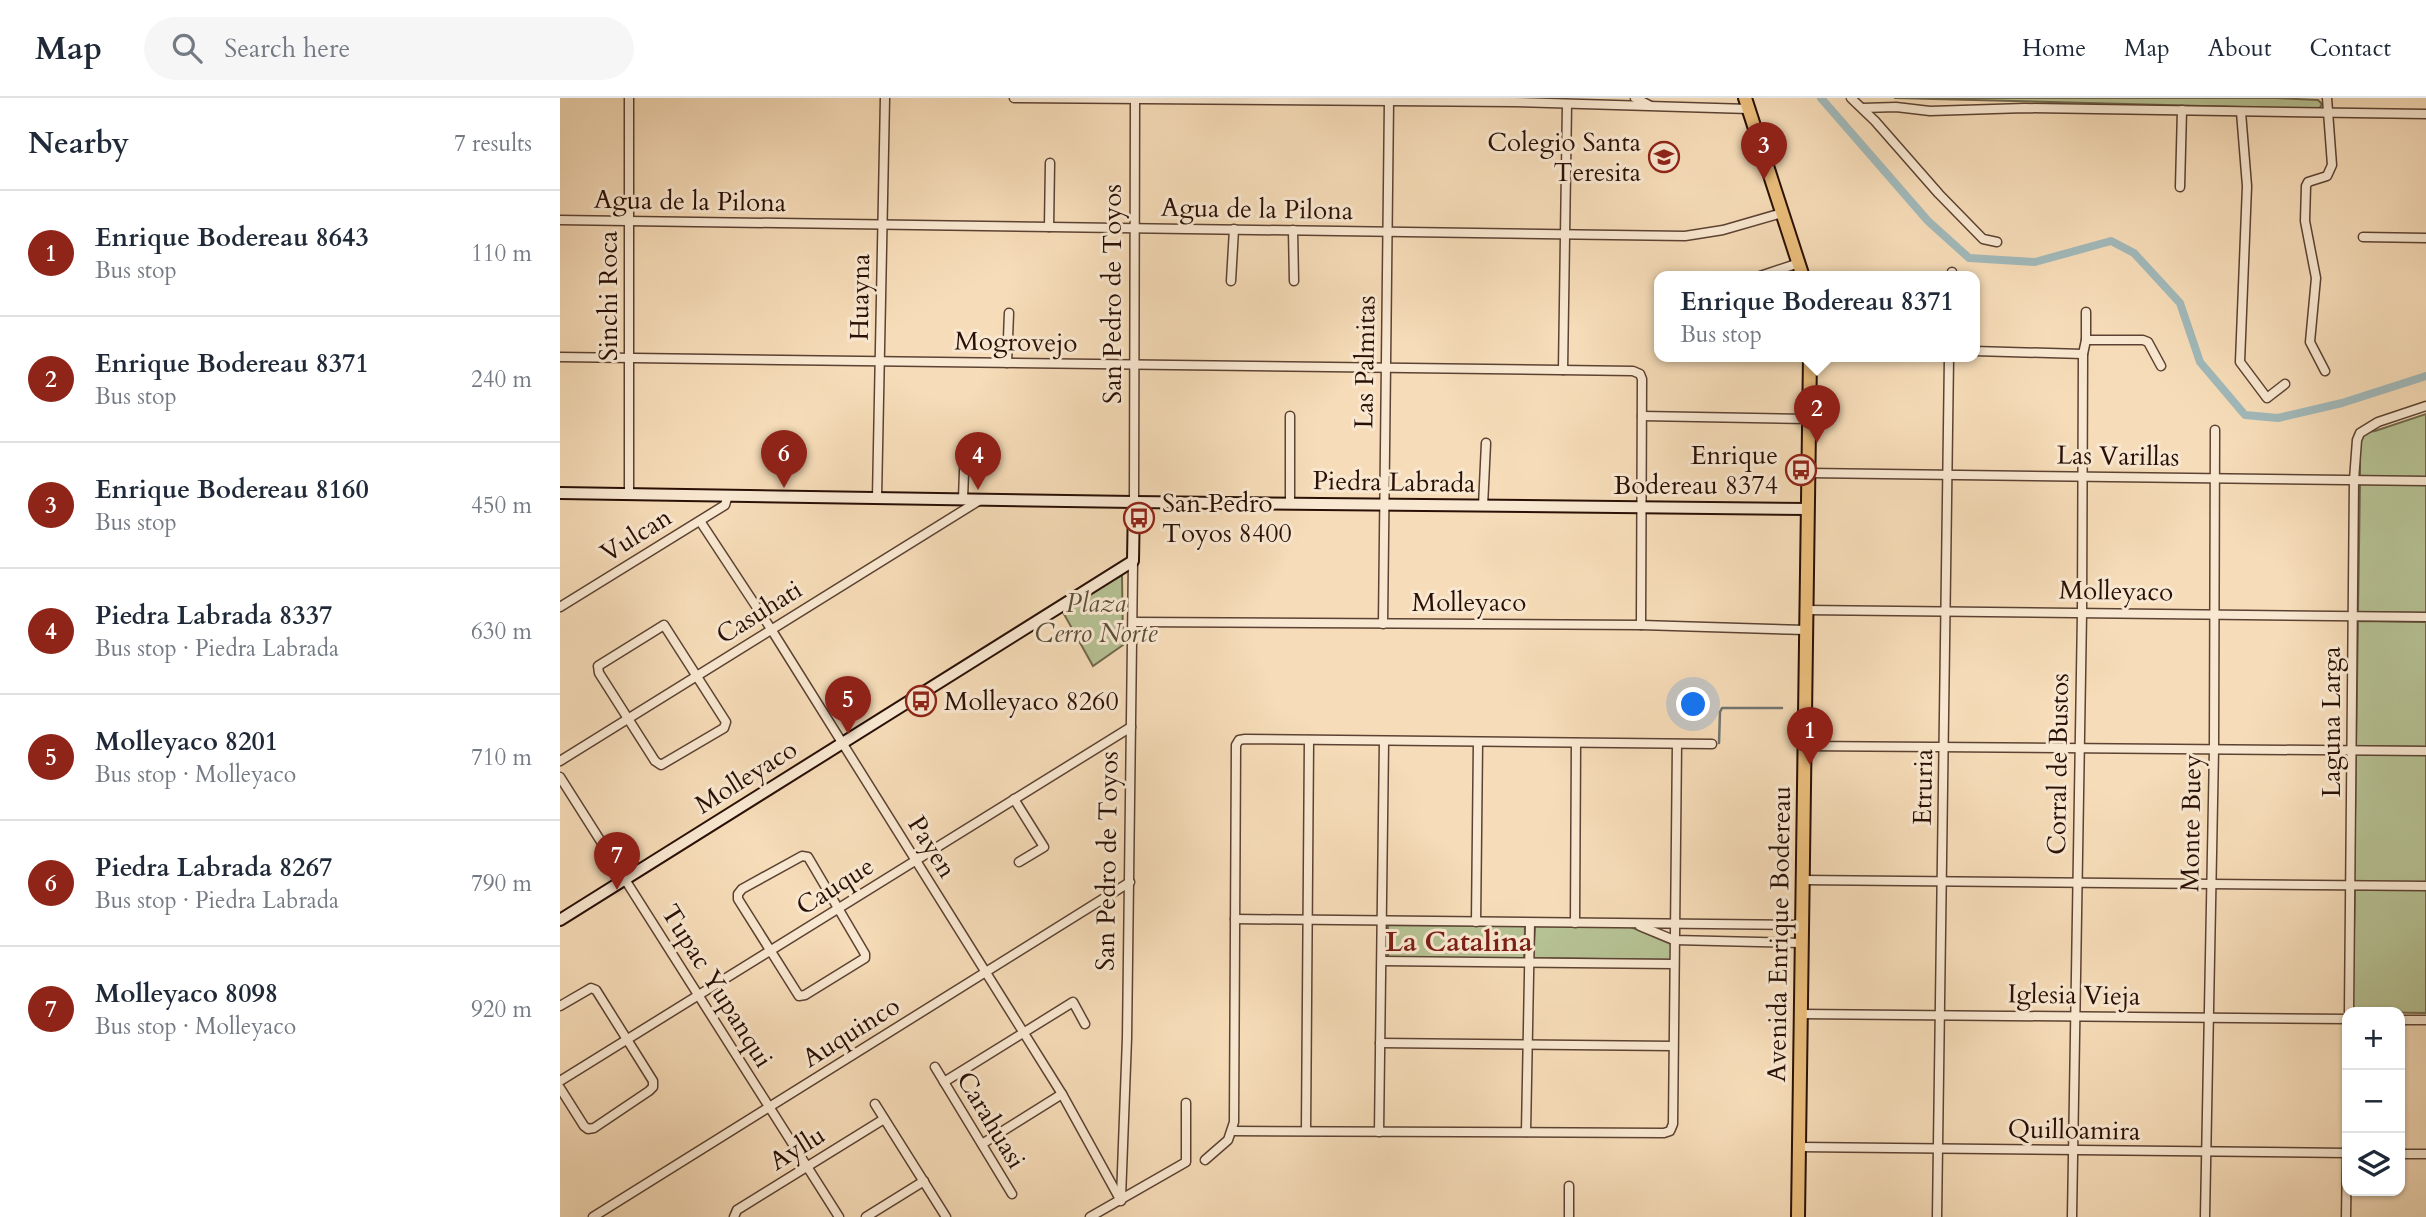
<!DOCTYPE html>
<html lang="en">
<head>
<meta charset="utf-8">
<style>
  :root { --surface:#fff; --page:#f6f6f7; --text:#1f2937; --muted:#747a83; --line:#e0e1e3; --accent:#8f2418 }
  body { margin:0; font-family:Cardo,serif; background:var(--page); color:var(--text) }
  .controls { position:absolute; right:21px; bottom:21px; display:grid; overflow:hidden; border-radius:14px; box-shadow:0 2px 5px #0004 }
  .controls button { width:63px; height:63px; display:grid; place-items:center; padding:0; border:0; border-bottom:2px solid var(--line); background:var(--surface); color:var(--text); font:35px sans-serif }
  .you { position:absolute; left:1134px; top:607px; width:24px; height:24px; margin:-18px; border:5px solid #fff; border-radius:50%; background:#1a73e8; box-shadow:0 0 0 10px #1a73e833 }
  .badge { display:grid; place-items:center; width:46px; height:46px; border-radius:50%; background:var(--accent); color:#fff; font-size:23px; font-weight:700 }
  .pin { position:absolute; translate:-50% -58px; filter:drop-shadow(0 2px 4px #0008) }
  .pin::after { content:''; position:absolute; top:37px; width:24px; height:21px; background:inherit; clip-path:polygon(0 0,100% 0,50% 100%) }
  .popup { position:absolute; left:1094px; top:173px; width:326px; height:91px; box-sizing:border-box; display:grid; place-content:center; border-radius:14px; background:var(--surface); filter:drop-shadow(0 2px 5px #0005); font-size:23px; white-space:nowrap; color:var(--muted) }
  .popup b { font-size:26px; color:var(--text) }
  .popup::after { content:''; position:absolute; left:50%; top:100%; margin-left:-14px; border:14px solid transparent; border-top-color:var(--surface) }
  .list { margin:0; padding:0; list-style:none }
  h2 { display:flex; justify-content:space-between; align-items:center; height:91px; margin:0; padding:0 28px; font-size:30px }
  h2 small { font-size:23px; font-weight:400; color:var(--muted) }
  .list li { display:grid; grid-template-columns:46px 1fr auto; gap:21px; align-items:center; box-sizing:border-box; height:126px; padding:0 28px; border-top:2px solid var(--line) }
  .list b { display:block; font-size:26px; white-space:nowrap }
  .list p { margin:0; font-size:23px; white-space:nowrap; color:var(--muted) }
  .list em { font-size:23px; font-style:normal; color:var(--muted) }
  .icon { flex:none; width:38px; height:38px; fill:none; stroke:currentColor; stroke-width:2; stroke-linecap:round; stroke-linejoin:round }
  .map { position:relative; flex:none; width:1866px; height:1119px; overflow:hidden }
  header { display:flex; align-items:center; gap:42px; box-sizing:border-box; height:98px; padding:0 35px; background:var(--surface); border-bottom:2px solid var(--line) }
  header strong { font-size:33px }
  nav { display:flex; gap:38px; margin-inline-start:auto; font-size:24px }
  .search { width:490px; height:63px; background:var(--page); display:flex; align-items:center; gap:18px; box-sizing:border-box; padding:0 24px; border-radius:38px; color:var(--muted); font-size:26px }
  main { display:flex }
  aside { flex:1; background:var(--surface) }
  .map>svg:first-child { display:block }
  .green { fill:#b6c294; stroke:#70684c; stroke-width:2 }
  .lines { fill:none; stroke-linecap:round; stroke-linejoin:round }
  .stream { stroke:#717572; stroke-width:2.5 }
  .canal { stroke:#a1b9ba; stroke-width:8 }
  .minor-casing { stroke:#5c4232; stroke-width:11 }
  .secondary-casing { stroke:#290f05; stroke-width:14 }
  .primary-casing { stroke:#290f05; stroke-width:16 }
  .minor { stroke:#f9e8d1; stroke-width:8 }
  .secondary { stroke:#f9e8d1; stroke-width:10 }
  .primary { stroke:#ebbe7c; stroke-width:12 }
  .labels { text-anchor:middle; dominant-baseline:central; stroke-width:6; stroke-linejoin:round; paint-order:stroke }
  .poi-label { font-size:26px; fill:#290f05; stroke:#f9e8d1; text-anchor:end }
  .street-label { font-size:26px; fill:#290f05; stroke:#f9e8d1 }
  .park-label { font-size:26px; font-style:italic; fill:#5a4e37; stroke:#f9e8d1 }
  .neighbourhood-label { font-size:28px; font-weight:bold; fill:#7a1f14; stroke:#f9e8d1 }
</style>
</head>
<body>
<header>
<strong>Map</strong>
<div class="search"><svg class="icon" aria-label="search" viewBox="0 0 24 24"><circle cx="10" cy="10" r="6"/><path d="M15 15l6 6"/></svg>Search here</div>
<nav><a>Home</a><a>Map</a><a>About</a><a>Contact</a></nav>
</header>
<main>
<aside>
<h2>Nearby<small>7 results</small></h2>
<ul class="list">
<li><span class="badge">1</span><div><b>Enrique Bodereau 8643</b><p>Bus stop</p></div><em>110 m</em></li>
<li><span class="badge">2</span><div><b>Enrique Bodereau 8371</b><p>Bus stop</p></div><em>240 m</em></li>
<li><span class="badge">3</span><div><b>Enrique Bodereau 8160</b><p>Bus stop</p></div><em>450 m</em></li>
<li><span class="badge">4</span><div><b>Piedra Labrada 8337</b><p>Bus stop · Piedra Labrada</p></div><em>630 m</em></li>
<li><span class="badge">5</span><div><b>Molleyaco 8201</b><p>Bus stop · Molleyaco</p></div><em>710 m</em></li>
<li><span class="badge">6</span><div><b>Piedra Labrada 8267</b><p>Bus stop · Piedra Labrada</p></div><em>790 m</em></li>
<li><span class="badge">7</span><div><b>Molleyaco 8098</b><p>Bus stop · Molleyaco</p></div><em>920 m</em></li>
</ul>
</aside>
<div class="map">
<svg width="1866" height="1119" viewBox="0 0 1866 1119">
  <rect width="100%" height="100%" fill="#f6dcb8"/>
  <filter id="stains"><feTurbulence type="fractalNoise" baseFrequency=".00286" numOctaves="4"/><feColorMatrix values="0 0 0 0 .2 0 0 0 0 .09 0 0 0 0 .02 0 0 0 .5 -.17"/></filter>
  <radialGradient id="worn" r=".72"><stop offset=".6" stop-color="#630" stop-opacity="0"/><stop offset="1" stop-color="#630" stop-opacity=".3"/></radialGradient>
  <g class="green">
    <path d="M 1334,0 L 1715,0 L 1758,2 L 1762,6 L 1759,11 Z"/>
    <path d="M 1866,316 L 1866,380 L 1800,379 L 1800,335 L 1815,333 Z"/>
    <path d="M 1800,384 L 1866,385 L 1866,515 L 1798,514 Z"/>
    <path d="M 562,477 L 563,547 L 533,568 L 500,509 Z"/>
    <path d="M 1798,523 L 1866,524 L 1866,649 L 1796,648 Z"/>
    <path d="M 1796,655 L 1866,656 L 1866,786 L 1794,784 Z"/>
    <path d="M 1795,790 L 1866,791 L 1866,915 L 1792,914 Z"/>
    <path d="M 828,827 L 965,828 L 964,861 L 828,859 Z"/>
    <path d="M 975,828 L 1071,829 L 1111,846 L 1111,862 L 973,860 Z"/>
  </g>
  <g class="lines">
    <path class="stream" d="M 1159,645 L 1160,614 L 1162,610 L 1222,610"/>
    <path class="canal" d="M 1261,0 L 1368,123 L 1409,160 L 1475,164 L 1551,143 L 1574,155 L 1620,205 L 1640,264 L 1685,317 L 1718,320 L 1782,305 L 1866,278"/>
    <g class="minor-casing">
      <g id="minor">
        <path d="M 454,0 L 954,4 L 1189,11"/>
        <path d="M 1075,0 L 1089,7"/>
        <path d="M 1291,0 L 1315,23 L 1379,96 L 1423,141 L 1437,144"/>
        <path d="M 1303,10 L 1336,9 L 1370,13 L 1465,10 L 1866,16"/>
        <path d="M 1681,14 L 1687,88 L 1680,264 L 1707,300 L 1725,286"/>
        <path d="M 1620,89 L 1622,12"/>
        <path d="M 0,122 L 1125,138 L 1163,132 L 1222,115"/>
        <path d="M 489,129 L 490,65"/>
        <path d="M 733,132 L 734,183"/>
        <path d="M 1803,139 L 1866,140"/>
        <path d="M 1197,179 L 1239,165"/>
        <path d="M 1392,179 L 1392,174"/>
        <path d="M 671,183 L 674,131"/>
        <path d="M 1526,242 L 1583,242 L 1588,244 L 1601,268"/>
        <path d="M 1414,253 L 1523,256"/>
        <path d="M 0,259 L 1073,273 L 1080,276 L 1082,281 L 1081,527"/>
        <path d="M 447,265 L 449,215"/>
        <path d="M 1003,272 L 1007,6"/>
        <path d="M 1765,273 L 1750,244 L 1756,180 L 1745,123 L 1746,88 L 1748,84 L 1767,78 L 1772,67 L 1767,0"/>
        <path d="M 1082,318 L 1249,321"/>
        <path d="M 1249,375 L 1866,383"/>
        <path d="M 69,396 L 69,0"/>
        <path d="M 317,400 L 325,0"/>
        <path d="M 403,401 L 405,346"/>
        <path d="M 574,404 L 575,3"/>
        <path d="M 730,406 L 730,318"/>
        <path d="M 923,408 L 926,345"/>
        <path d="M 140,423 L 211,531 L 502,996 L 561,1103"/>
        <path d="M 0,509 L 165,407 L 168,397"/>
        <path d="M 1246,512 L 1866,519"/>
        <path d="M 573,524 L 1081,527 L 1246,532"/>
        <path d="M 823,526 L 829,3"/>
        <path d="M 104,527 L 166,624 L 164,630 L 101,667 L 95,663 L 39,575 L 38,568 Z"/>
        <path d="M 1244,648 L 1866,653"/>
        <path d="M 0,663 L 420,402"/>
        <path d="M 0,679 L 279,1119"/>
        <path d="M 454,701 L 484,749 L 459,764"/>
        <path d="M 242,758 L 248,759 L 305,856 L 305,860 L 245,897 L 239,898 L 178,801 L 178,796 L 182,791 Z"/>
        <path d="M 1243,782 L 1866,788"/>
        <path d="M 675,821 L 1242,827"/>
        <path d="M 916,824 L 918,644"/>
        <path d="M 1015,825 L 1016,645"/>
        <path d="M 1080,828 L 1114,842 L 1242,845"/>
        <path d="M 822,863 L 1114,866"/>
        <path d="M 0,908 L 31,890 L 36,892 L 93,983 L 93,989 L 89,993 L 34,1030 L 28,1031 L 24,1028 L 0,990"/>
        <path d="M 1789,914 L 1794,382 L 1797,342 L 1800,335 L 1818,324 L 1866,308"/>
        <path d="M 1241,916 L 1787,921"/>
        <path d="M 1840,922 L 1866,922"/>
        <path d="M 820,945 L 1113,948"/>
        <path d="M 375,969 L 452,1096"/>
        <path d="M 0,983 L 571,629"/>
        <path d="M 384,984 L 513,904 L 525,926"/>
        <path d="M 315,1006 L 386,1119"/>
        <path d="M 672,1033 L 1104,1035 L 1110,1033 L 1113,1026 L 1117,646"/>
        <path d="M 746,1033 L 749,642"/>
        <path d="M 819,1034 L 824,643"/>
        <path d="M 966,1034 L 970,825"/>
        <path d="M 422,1046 L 502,996"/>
        <path d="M 1240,1049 L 1787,1055"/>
        <path d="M 1840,1056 L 1866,1056"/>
        <path d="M 645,1062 L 668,1042 L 674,1024 L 676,647 L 679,642 L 685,641 L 1152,646"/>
        <path d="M 1009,1088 L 1009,1119"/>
        <path d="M 561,1100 L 567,940 L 573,463"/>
        <path d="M 33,1119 L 570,784"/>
        <path d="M 174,1119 L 177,1112 L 324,1021"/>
        <path d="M 306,1119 L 364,1083"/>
        <path d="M 530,1119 L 626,1064 L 626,1005"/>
        <path d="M 1377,1119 L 1389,259"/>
        <path d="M 1512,1119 L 1522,515 L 1523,256 L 1526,242 L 1526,214"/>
        <path d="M 1645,1119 L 1654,651 L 1655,332"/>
        <path d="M 1786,1119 L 1787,1058"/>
      </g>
    </g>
    <g class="secondary-casing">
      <g id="secondary">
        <path d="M 0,395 L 574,404 L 1248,411"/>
        <path d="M 0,822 L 573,463 L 574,404"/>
      </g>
    </g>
    <g class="primary-casing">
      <g id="primary">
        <path d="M 1185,0 L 1243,179"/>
        <path d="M 1238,1119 L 1250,259"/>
      </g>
    </g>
    <use href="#minor" class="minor"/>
    <use href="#secondary" class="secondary"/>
    <use href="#primary" class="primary"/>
  </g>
  <defs>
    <g id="school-ring" transform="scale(1.575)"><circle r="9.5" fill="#f9e8d1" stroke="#8f2418" stroke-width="1.5"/><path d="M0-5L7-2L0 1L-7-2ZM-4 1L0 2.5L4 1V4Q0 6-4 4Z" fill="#8f2418"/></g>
    <g id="bus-ring" transform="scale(1.575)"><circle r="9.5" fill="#f9e8d1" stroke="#8f2418" stroke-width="1.5"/><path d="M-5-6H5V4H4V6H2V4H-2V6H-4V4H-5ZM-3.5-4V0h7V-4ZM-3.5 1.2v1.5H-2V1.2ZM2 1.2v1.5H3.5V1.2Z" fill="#8f2418"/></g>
  </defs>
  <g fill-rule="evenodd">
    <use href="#school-ring" x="1104" y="59"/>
    <use href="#bus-ring" x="1241" y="372"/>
    <use href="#bus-ring" x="579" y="420"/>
    <use href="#bus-ring" x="361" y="603"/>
  </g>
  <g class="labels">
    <g class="poi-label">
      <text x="1081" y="44">Colegio Santa<tspan x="1081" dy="30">Teresita</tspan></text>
      <text x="1218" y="357">Enrique<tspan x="1218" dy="30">Bodereau 8374</tspan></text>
      <text x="602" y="405" text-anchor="start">San Pedro<tspan x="602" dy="30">Toyos 8400</tspan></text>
      <text x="384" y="603" text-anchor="start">Molleyaco 8260</text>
    </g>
    <g class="street-label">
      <text transform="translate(130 103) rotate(1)">Agua de la Pilona</text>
      <text transform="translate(697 111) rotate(1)">Agua de la Pilona</text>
      <text transform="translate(552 196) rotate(-90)">San Pedro de Toyos</text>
      <text transform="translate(48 198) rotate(-90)">Sinchi Roca</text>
      <text transform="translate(300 199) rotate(-89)">Huayna</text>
      <text transform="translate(456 244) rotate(1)">Mogrovejo</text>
      <text transform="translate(805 264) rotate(-89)">Las Palmitas</text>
      <text transform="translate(1558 358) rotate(1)">Las Varillas</text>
      <text transform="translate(834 384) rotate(1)">Piedra Labrada</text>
      <text transform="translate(76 437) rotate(-32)">Vulcan</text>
      <text transform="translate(1556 493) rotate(1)">Molleyaco</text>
      <text x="909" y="504">Molleyaco</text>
      <text transform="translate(199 514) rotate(-32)">Casuhati</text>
      <text transform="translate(1771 624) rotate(-90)">Laguna Larga</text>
      <text transform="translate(1498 666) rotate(-89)">Corral de Bustos</text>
      <text transform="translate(186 679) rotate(-32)">Molleyaco</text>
      <text transform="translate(1363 689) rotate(-89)">Etruria</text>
      <text transform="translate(1631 725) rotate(-89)">Monte Buey</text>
      <text transform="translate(372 749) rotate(58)">Payen</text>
      <text transform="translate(547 763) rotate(-89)">San Pedro de Toyos</text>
      <text transform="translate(275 788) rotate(-32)">Cauque</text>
      <text transform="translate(1219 836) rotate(-89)">Avenida Enrique Bodereau</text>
      <text transform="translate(157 888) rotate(58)">Tupac Yupanqui</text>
      <text transform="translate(1514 897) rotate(1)">Iglesia Vieja</text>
      <text transform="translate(291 934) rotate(-32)">Auquinco</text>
      <text transform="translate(431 1022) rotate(59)">Carahuasi</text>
      <text transform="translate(1514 1032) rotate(1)">Quilloamira</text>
      <text transform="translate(237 1050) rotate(-32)">Ayllu</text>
    </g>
    <g class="park-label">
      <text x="536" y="505">Plaza<tspan x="536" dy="30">Cerro Norte</tspan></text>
    </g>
    <g class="neighbourhood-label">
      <text x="899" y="844">La Catalina</text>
    </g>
  </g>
  <rect width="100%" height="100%" filter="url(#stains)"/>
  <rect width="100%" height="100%" fill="url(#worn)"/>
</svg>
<div class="controls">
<button>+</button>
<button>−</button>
<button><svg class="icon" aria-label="layers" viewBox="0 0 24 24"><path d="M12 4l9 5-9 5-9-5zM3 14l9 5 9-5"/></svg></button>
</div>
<div class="you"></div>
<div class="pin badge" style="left:1250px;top:667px">1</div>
<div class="pin badge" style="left:1257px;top:345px">2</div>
<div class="popup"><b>Enrique Bodereau 8371</b>Bus stop</div>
<div class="pin badge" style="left:1204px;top:82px">3</div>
<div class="pin badge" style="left:418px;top:392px">4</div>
<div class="pin badge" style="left:288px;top:636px">5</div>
<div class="pin badge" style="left:224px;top:390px">6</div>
<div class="pin badge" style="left:57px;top:792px">7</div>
</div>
</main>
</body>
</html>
